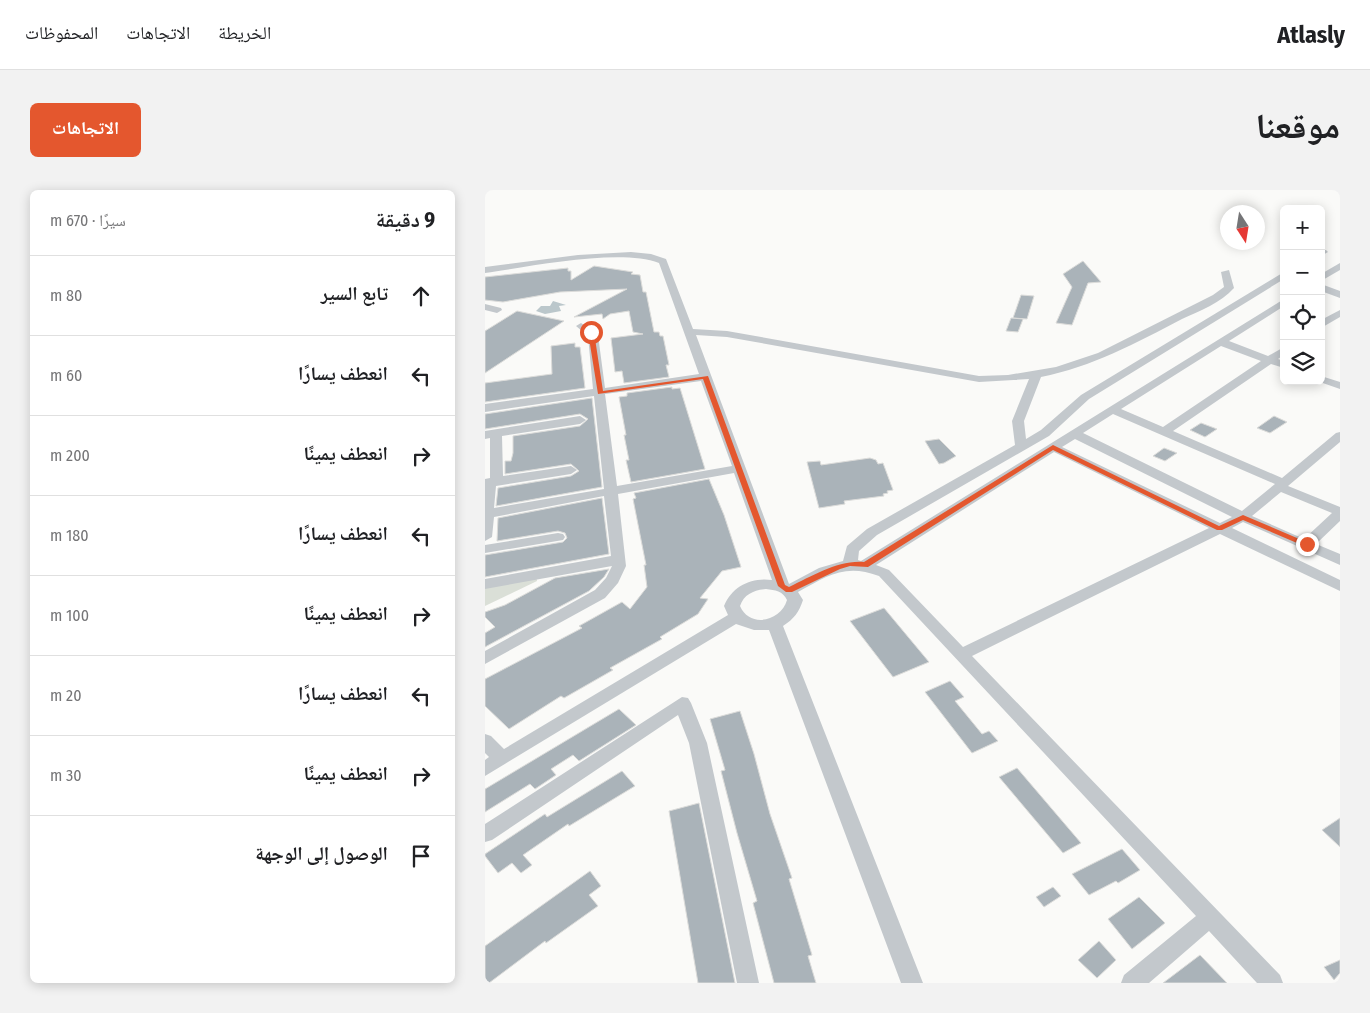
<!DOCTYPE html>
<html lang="ar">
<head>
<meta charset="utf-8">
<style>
  :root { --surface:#fff; --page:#f2f2f2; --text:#202124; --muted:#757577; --line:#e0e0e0; --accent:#e4572e }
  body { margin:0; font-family:"Fira Sans Condensed","Noto Naskh Arabic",sans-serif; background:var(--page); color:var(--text); direction:rtl }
  .controls { position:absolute; right:15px; top:15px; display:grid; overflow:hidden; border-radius:8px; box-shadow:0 2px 12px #0003 }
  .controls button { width:45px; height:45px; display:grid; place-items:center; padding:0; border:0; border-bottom:1px solid var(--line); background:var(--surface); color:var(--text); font:25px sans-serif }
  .compass { position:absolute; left:735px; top:15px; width:45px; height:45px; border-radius:50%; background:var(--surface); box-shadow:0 2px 12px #0003; rotate:168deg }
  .stop { position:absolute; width:15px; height:15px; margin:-11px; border:4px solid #e4572e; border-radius:50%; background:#fff }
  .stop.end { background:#e4572e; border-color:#fff; box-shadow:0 1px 5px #0008 }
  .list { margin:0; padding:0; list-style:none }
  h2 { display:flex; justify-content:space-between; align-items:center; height:65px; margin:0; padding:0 20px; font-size:21px }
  h2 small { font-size:16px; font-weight:400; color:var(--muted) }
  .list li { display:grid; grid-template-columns:32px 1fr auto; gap:15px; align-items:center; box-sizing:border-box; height:80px; padding:0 20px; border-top:1px solid var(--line) }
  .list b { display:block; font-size:19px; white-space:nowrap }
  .list em { font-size:16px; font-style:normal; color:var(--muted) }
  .icon { flex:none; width:28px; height:28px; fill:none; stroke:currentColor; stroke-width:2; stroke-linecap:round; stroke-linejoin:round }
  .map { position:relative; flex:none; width:855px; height:793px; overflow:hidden; direction:ltr; border-radius:8px }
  header { display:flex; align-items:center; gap:30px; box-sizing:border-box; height:70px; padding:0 25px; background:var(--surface); border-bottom:1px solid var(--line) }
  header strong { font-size:24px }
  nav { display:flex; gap:28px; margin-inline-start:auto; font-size:18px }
  .intro { display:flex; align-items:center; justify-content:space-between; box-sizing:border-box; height:120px; padding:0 30px }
  h1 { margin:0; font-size:35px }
  .button { padding:12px 22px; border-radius:8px; background:var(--accent); color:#fff; font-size:18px; font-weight:700 }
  main { display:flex; gap:30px; padding:0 30px }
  aside { flex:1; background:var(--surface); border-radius:8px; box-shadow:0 2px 12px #0003 }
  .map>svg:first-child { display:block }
  .green { fill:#dadfd7 }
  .water { fill:#bbc7cb }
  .building { fill:#aab3b9; stroke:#dcdcda }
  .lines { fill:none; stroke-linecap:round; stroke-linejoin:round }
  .minor { fill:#c3c8cc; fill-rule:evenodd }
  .route { fill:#e4572e }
</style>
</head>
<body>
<header>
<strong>Atlasly</strong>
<nav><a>الخريطة</a><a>الاتجاهات</a><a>المحفوظات</a></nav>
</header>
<div class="intro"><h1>موقعنا</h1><a class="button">الاتجاهات</a></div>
<main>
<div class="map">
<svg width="855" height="793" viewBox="0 0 855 793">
  <rect width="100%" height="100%" fill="#fafaf8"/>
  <path class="green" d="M 51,383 L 52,391 L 0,416 L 0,395 Z"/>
  <path class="water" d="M 68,111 L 81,115 L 74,116 L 76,121 L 60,124 L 51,121 L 56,116 L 65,116 Z"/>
  <g class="building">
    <path d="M 598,71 L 616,92 L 603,93 L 587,135 L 571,133 L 587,97 L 578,84 Z"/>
    <path d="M 109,76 L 148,82 L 146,84 L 155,85 L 158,102 L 161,102 L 169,142 L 174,142 L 175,146 L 178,146 L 184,175 L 181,175 L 184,187 L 139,193 L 137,181 L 130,182 L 126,148 L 158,144 L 148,142 L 144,121 L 125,124 L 118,129 L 117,124 L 89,127 L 142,99 L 75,102 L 18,112 L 0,110 L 0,87 L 83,78 L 83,81 L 86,81 L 86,90 Z"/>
    <path d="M 536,105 L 549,106 L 542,129 L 528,128 Z"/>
    <path d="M 32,121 L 79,131 L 0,183 L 0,141 Z"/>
    <path d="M 526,128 L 538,129 L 533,142 L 521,141 Z"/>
    <path d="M 90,153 L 90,157 L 95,157 L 100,198 L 0,212 L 0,193 L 67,184 L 66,156 Z"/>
    <path d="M 187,197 L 187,199 L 195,198 L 220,279 L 146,292 L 141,270 L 144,270 L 139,245 L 141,245 L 134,207 L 142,206 L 142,203 Z"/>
    <path d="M 107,208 L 117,297 L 11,316 L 13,298 L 86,286 L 94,281 L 86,274 L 20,284 L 20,271 L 26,271 L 28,263 L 28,246 L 95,236 L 103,229 L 95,224 L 0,239 L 0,224 Z"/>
    <path d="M 789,226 L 802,232 L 785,243 L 772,238 Z"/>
    <path d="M 716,233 L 732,239 L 720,247 L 705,240 Z"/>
    <path d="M 454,249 L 471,266 L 459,273 L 454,274 L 440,251 Z"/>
    <path d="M 679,258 L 692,263 L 680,271 L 668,266 Z"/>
    <path d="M 385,268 L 391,270 L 393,274 L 398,273 L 408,300 L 402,301 L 403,303 L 398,304 L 399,306 L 359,311 L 360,314 L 334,318 L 322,272 L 335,271 L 336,275 Z"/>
    <path d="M 224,289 L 239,325 L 256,377 L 237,381 L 215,408 L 223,409 L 213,424 L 175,447 L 177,449 L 125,478 L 128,480 L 79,508 L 76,506 L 24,539 L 0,516 L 0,489 L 97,438 L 94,436 L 137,412 L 145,419 L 162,397 L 159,375 L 161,375 L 148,309 L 151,308 L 149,303 Z"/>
    <path d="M 117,308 L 124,364 L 0,387 L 0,365 L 78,352 L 82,348 L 80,343 L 73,341 L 12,351 L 13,328 Z"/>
    <path d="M 124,379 L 119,387 L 104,401 L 0,457 L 0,443 L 10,437 L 0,427 L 0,422 L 20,415 L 70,388 Z"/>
    <path d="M 399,418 L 444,472 L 408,487 L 365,431 Z"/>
    <path d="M 465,491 L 479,507 L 470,511 L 497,544 L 504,541 L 513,551 L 487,563 L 440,502 Z"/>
    <path d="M 134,519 L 151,535 L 94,571 L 88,565 L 66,579 L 71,585 L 50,599 L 45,594 L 0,622 L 0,599 Z"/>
    <path d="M 255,521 L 269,564 L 285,624 L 307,688 L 304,689 L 327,765 L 323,766 L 331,793 L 289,793 L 268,713 L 272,711 L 252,643 L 236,581 L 240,580 L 225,529 Z"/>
    <path d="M 532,578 L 596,653 L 578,663 L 514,587 Z"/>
    <path d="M 137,581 L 150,596 L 84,636 L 83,634 L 38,665 L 47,675 L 36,683 L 27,673 L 13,683 L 0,666 L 0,664 L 60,624 L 62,627 Z"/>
    <path d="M 214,613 L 250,793 L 213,793 L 184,621 Z"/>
    <path d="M 855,628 L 855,657 L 837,640 Z"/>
    <path d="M 637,659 L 655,680 L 633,693 L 631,691 L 604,705 L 587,684 Z"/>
    <path d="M 105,681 L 116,696 L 104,705 L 113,716 L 61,753 L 60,751 L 4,793 L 0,793 L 0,756 Z"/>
    <path d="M 568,697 L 576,706 L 559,717 L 551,707 Z"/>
    <path d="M 654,707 L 680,733 L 647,759 L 623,729 Z"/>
    <path d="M 614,751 L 631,770 L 612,788 L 593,770 Z"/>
    <path d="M 715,765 L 742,793 L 678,793 Z"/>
    <path d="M 855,770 L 855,783 L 849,790 L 839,777 Z"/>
  </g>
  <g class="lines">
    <g class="minor">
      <path d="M 836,60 L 841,60 L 843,62 L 836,66 Z"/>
      <path d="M 146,62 L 166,64 L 181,69 L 208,139 L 242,141 L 494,186 L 523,185 L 571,177 L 613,163 L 728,105 L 739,97 L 736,82 L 744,80 L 749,98 C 736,113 714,121 697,129 C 651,153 607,177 556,187 L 539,231 L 541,249 L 556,240 L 596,205 L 799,82 L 799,89 L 604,209 L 564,246 L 392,345 L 374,361 L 373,370 L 376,371 L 799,109 L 799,116 L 744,151 L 783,166 L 799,157 L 799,165 L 793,169 L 799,171 L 799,178 L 786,174 L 688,241 L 797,288 L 851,243 L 855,242 L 855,252 L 803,296 L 855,317 L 855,331 L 831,354 L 855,364 L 855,375 L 758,332 L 747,338 L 855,390 L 855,401 L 735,344 L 487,466 L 795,785 L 798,793 L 772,793 L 724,741 L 664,793 L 636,793 L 639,785 L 711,726 L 394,386 C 360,373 342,386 313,402 L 318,410 C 314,422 309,429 298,436 L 438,793 L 416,793 L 284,440 L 269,440 L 251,434 L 0,586 L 0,570 L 4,567 L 0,563 L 0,544 L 6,546 L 19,559 L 243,425 L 239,416 C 247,396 267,387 287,390 L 249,283 L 133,304 L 141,376 L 133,393 L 120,408 L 0,474 L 0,461 L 110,400 L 121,388 L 127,376 L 0,399 L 0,389 L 126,366 L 119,306 L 9,327 L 7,347 L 0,351 L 0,289 L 5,288 L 5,248 L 0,249 L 0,241 L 95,226 L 101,230 L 95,234 L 17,246 L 18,286 L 86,276 L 92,280 L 86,284 L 11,296 L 9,318 L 119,299 L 109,206 L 0,222 L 0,214 L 108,199 L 103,146 L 91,136 L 96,133 L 113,145 L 120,198 L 214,184 L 174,73 C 134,58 44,77 0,83 L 0,77 L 93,65 ZM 211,145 L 242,147 L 494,192 L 544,189 L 527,231 L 530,255 L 382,339 L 362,356 L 358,371 L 334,378 L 304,394 ZM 736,156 L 776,171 L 678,237 L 636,219 ZM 216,191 L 247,276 L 132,296 L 120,204 ZM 628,224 L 790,294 L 757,321 L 598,243 ZM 590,249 L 747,327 L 735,333 L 577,257 ZM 569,262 L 724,338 L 478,457 L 404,380 L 391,375 ZM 796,302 L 847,323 L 819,349 L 767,326 ZM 281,399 C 290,400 298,401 302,410 C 296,431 265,439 255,416 C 259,404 269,400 281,399 Z"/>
      <path d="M 855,73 L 855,80 L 836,91 L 836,84 Z"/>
      <path d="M 836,94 L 855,101 L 855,108 L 836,101 Z"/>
      <path d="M 0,114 L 16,118 L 17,120 L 12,123 L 0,120 Z"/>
      <path d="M 855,120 L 855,127 L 836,138 L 836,130 Z"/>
      <path d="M 836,186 L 855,192 L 855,199 L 832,191 L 836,191 Z"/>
      <path d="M 73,343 L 78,344 L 80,347 L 78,350 L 0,363 L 0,355 Z"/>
      <path d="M 197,507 L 203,508 L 206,513 L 222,553 L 274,793 L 252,793 L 204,553 L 193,525 L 7,650 L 0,652 L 0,634 Z"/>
    </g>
  </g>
  <path class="route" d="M 106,140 L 109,142 L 118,201 L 223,186 L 300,395 L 304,397 C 328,386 352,370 379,372 L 568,255 L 734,336 L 758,325 L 826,354 L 819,356 L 758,330 L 737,340 L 732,340 L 568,260 L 383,377 L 365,376 L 355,379 L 307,402 L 301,402 L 293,396 L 218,189 L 113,204 L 103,142 Z"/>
</svg>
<div class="controls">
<button>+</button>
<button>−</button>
<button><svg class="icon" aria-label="locate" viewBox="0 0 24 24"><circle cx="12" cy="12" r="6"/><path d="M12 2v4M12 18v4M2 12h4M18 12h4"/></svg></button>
<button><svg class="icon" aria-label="layers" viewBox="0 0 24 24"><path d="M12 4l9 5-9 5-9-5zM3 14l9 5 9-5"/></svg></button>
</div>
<svg class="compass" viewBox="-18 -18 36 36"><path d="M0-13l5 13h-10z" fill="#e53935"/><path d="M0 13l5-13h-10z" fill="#757577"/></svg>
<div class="stop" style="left:106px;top:142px"></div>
<div class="stop end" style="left:822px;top:354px"></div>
</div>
<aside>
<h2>9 دقيقة<small>سيرًا · 670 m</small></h2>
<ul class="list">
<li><svg class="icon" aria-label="ahead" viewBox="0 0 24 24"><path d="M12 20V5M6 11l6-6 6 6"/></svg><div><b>تابع السير</b></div><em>80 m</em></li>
<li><svg class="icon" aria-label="left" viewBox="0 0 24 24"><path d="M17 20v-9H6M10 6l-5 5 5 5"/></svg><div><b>انعطف يسارًا</b></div><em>60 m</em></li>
<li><svg class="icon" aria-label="right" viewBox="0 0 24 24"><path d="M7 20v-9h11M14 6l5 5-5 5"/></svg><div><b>انعطف يمينًا</b></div><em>200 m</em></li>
<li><svg class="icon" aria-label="left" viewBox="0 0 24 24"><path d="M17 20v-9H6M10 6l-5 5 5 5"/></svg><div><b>انعطف يسارًا</b></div><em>180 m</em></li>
<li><svg class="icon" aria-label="right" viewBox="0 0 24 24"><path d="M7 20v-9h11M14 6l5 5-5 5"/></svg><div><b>انعطف يمينًا</b></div><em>100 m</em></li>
<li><svg class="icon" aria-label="left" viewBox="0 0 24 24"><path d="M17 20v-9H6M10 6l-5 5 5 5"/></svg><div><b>انعطف يسارًا</b></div><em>20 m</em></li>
<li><svg class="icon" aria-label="right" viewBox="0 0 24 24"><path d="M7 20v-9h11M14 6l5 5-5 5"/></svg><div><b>انعطف يمينًا</b></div><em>30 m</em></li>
<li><svg class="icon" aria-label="arrive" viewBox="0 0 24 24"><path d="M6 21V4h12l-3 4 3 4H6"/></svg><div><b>الوصول إلى الوجهة</b></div></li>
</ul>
</aside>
</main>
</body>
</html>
